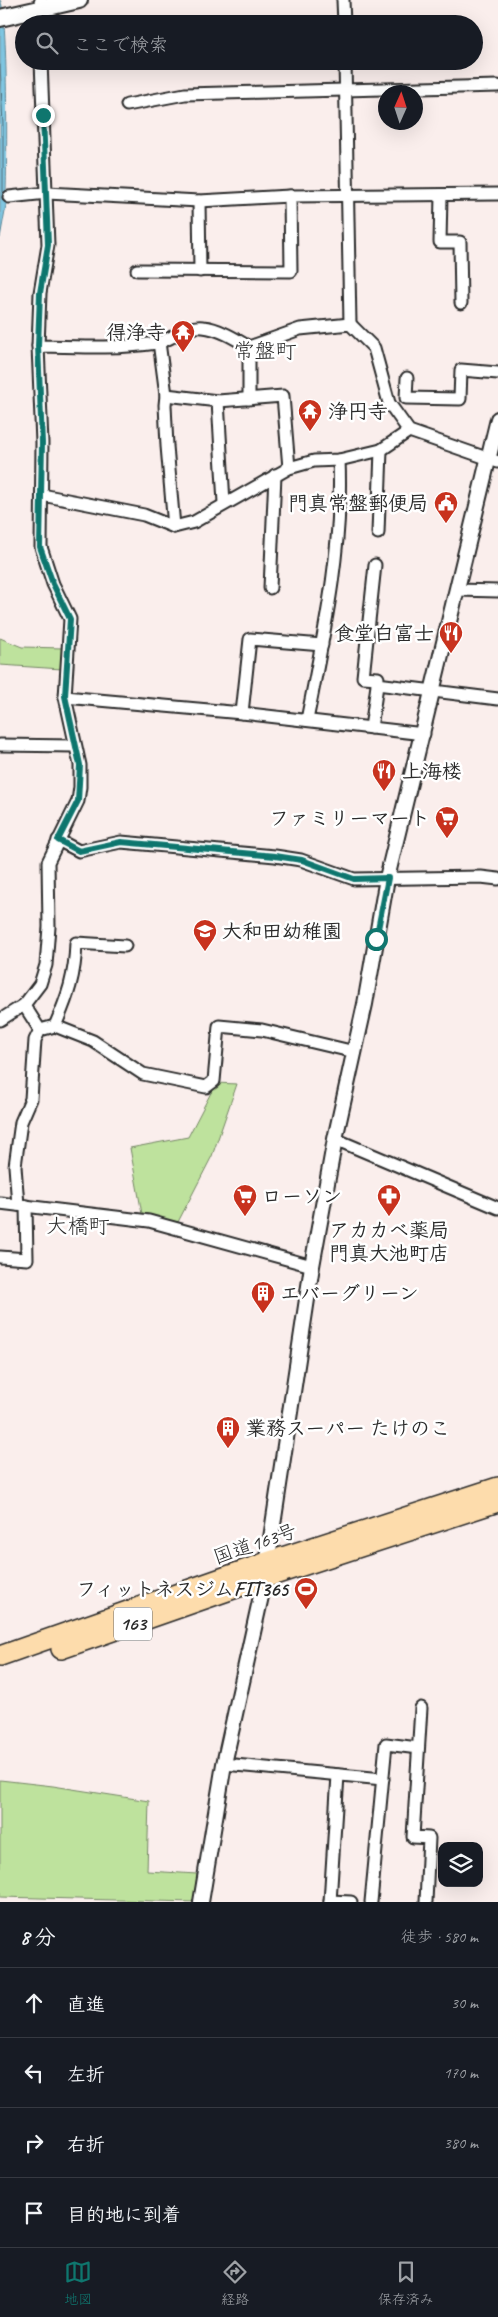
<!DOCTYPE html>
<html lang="ja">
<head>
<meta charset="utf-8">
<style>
  :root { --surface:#171b24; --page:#20242c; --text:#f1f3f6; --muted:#9ea1a6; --line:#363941; --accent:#0f766e }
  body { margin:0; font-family:Caveat,"Klee One",sans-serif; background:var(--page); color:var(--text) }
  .controls { position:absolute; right:15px; bottom:15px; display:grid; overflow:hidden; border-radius:10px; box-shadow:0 5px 20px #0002 }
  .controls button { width:45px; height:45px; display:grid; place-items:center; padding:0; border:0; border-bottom:1px solid var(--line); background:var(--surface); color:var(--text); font:25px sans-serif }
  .compass { position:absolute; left:378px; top:85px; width:45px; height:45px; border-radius:50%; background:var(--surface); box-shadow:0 5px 20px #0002; rotate:3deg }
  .stop { position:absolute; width:15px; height:15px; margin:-11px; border:4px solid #0f766e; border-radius:50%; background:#fff }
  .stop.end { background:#0f766e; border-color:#fff; box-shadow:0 1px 5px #0008 }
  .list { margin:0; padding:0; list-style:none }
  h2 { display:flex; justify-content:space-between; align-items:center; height:65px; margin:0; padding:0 20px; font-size:21px }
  h2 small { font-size:16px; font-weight:400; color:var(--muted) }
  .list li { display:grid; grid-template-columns:32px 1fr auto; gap:15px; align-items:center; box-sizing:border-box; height:70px; padding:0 20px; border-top:1px solid var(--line) }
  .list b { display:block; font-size:19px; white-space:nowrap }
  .list em { font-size:16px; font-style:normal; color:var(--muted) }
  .icon { flex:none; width:28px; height:28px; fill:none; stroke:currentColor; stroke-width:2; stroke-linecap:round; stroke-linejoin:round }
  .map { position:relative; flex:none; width:498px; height:1902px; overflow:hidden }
  .search { position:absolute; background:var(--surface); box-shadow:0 5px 20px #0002; left:15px; right:15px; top:15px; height:55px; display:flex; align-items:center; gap:12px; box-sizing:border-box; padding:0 18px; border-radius:28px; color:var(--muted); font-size:19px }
  .sheet { height:345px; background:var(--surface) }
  nav { display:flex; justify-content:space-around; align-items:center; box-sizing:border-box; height:70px; border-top:1px solid var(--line); background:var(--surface); font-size:14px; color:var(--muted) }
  nav a { display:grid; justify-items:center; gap:2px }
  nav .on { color:var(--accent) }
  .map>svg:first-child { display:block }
  .green { fill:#bee29d; stroke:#748664 }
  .water { fill:#80c6e1; stroke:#5e8898 }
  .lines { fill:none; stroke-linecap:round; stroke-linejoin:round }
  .shore { stroke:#4d6974; stroke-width:1 }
  .minor-casing { stroke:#2b2b2b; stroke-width:15 }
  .tertiary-casing { stroke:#2b2b2b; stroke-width:18 }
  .secondary-casing { stroke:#2b2b2b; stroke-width:20 }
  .trunk-casing { stroke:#2b2b2b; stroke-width:22 }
  .minor { stroke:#fff; stroke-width:11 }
  .tertiary { stroke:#fff; stroke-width:14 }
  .secondary { stroke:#fff; stroke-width:16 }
  .trunk { stroke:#fddcac; stroke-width:19 }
  .route { stroke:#0f766e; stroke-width:6 }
  .labels { text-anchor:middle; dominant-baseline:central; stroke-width:5; stroke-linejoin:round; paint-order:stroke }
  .shield { fill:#fff; stroke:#6b6b6b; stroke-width:1 }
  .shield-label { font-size:19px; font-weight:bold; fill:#2b2b2b }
  .poi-label { font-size:20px; font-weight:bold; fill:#2b2b2b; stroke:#fff; text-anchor:start }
  .street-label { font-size:20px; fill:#2b2b2b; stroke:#fff }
  .neighbourhood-label { font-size:21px; fill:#2b2b2b; stroke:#fff }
</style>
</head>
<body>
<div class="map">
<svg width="498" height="1902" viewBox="0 0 498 1902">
  <rect width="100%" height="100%" fill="#faeeec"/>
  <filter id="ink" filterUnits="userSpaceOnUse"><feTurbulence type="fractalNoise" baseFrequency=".02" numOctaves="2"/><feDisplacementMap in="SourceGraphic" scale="10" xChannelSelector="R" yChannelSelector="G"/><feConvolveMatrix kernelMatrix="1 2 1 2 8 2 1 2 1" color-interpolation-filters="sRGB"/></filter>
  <g filter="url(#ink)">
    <g class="green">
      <path d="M 0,638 L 22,647 L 63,648 L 62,669 L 0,665 Z"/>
      <path d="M 216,1083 L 237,1084 L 212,1156 L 178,1222 L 142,1214 L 130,1148 L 188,1137 Z"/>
      <path d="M 0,1780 L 53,1786 L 149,1801 L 147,1871 L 197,1874 L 194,1902 L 0,1897 Z"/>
    </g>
    <path class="water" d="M 0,0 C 8,9 7,168 6,192 L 8,194 L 0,238 Z"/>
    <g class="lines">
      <path class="shore" d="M 0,65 L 3,125 L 3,195"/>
      <g class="minor-casing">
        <g id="minor">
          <path d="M 343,0 L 344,24"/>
          <path d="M 39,24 L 38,9 L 41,0"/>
          <path d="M 345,61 L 350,324"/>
          <path d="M 127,105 L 185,94 L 498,86"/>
          <path d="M 441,195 L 440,242 L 460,242 L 461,303"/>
          <path d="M 9,197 L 47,193 L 199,201 L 290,196 L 498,194"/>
          <path d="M 199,201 L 200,271"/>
          <path d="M 137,270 L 291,271 L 290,196"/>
          <path d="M 159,342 L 166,395 L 165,405 L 167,446 L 174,527"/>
          <path d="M 38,346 C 78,347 117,349 157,343 C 173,340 184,325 203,327 C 218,328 236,339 249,347 L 300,329 L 350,324 L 374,348 L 389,403 L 409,431 L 498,462"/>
          <path d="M 249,347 L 249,399"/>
          <path d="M 407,378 L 406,398 L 460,399 L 461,370 L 498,373"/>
          <path d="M 166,395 L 218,401 L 283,396 L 289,468"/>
          <path d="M 218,401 L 224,503"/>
          <path d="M 42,495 L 144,515 L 174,527 L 194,522 L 289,468 L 314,461 L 339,460 L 381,450 L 409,431"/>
          <path d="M 378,533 L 381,450"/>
          <path d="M 270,588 L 275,475"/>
          <path d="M 457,590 L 498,591"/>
          <path d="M 377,684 L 498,699"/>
          <path d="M 65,697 L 242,713 L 424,734"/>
          <path d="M 242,713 L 250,639 L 322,645"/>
          <path d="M 307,720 C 324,634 343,548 339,460"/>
          <path d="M 371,728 L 378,678 L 363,677 L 375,565"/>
          <path d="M 0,745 L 75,746"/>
          <path d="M 58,840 L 79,851 L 121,842 L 275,856 L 301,860 L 354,879 L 481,877 L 498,879"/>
          <path d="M 24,1005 L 40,1030 L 55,1026 L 93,1041 L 143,1074 L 206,1087 L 214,1081 L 219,1026 L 262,1030 L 355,1052"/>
          <path d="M 0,1020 L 24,1005 L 40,984 L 46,965 L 49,927 L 48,862 L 78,801 L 80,787 L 80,765 L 65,697 L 70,619 L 53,584 L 41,547 L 42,443 L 38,346 L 40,293 L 48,245 L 41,61"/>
          <path d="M 55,1026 C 68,996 75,976 76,943 L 125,946"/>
          <path d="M 335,1139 L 498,1208"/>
          <path d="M 0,1203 L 149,1221 L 312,1266"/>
          <path d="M 18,1205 L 15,1166 L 21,1122 L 31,1099 L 35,1040 L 40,1030"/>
          <path d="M 0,1257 L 27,1259 L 26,1206"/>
          <path d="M 421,1708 L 413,1837 L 429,1838 L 426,1902"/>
          <path d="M 224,1764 L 383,1779"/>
          <path d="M 330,1901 L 351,1902"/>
          <path d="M 330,1902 L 338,1775"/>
          <path d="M 371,1902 L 386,1744 L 418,1748"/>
        </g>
      </g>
      <g class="tertiary-casing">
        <path id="tertiary" d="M 201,1902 L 224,1764 L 265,1578 L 312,1266 L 335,1139 L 365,1004 L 387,878 L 498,419"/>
      </g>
      <g class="secondary-casing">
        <path id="secondary" d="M 0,18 L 79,0"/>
      </g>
      <g class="trunk-casing">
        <g id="trunk">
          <path d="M 61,1649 L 265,1578 L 498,1502"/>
          <path d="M 0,1656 L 267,1562 L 498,1487"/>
        </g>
      </g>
      <use href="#minor" class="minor"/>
      <use href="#tertiary" class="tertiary"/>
      <use href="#secondary" class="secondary"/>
      <use href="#trunk" class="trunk"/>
    </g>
  </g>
  <g class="lines" filter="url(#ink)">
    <path class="route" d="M 43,115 L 48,245 L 40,293 L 38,346 L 42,443 L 40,547 L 53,584 L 70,619 L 65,696 L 80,765 L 78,801 L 58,840 L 79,851 L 121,842 L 275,856 L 302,860 L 354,879 L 388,878 L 376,939"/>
  </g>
  <defs>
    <g id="temple-pin" transform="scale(1.25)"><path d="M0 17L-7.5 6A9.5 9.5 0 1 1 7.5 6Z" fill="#c8321e" stroke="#fff"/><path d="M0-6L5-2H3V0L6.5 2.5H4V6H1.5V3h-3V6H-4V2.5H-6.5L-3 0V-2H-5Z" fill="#fff"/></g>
    <g id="civic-pin" transform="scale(1.25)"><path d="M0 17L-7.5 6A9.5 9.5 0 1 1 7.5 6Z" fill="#c8321e" stroke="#fff"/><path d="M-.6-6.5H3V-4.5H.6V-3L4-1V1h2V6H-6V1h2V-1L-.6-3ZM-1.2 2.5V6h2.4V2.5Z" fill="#fff"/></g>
    <g id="restaurant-pin" transform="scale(1.25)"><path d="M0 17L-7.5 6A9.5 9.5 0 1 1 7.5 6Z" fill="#c8321e" stroke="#fff"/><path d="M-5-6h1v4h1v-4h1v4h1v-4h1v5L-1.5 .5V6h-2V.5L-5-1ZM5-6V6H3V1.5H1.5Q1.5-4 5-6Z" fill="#fff"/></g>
    <g id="supermarket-pin" transform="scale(1.25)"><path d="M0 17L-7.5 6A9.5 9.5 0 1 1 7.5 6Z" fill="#c8321e" stroke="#fff"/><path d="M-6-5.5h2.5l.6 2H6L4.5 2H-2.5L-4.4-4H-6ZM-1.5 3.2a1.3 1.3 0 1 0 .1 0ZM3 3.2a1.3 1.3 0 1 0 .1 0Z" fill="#fff"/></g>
    <g id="school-pin" transform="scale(1.25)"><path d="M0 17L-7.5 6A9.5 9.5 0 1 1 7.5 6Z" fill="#c8321e" stroke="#fff"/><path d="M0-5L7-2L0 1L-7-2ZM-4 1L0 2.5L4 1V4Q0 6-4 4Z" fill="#fff"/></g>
    <g id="pharmacy-pin" transform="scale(1.25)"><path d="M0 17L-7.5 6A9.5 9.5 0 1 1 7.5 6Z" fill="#c8321e" stroke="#fff"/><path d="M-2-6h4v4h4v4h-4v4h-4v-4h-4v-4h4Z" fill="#fff"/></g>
    <g id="building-pin" transform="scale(1.25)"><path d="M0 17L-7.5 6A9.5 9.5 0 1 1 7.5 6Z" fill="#c8321e" stroke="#fff"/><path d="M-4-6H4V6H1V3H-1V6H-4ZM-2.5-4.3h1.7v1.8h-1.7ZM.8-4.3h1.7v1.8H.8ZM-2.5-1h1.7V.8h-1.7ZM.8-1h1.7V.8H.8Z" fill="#fff"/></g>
    <g id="stadium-pin" transform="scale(1.25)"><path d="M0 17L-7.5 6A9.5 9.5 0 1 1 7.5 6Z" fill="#c8321e" stroke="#fff"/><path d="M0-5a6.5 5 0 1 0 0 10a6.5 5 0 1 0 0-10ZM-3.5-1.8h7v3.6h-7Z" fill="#fff"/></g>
  </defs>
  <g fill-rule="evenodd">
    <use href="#temple-pin" x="183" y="332"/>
    <use href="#temple-pin" x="310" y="411"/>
    <use href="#civic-pin" x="446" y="503"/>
    <use href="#restaurant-pin" x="451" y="633"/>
    <use href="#restaurant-pin" x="384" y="771"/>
    <use href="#supermarket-pin" x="447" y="818"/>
    <use href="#school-pin" x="205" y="931"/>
    <use href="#supermarket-pin" x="245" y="1196"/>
    <use href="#pharmacy-pin" x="389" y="1196"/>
    <use href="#building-pin" x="263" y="1293"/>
    <use href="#building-pin" x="228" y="1428"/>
    <use href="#stadium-pin" x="306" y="1589"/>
  </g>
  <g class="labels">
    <rect class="shield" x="114" y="1607.5" width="38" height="33" rx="4"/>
    <g class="shield-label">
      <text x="133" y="1624">163</text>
    </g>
    <g class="poi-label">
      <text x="166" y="332" text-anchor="end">得浄寺</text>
      <text x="328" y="411">浄円寺</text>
      <text x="428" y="503" text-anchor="end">門真常盤郵便局</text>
      <text x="434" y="633" text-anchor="end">食堂白富士</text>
      <text x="402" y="771">上海楼</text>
      <text x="430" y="818" text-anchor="end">ファミリーマート</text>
      <text x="222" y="931">大和田幼稚園</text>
      <text x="262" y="1196">ローソン</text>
      <text x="389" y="1230" text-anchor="middle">アカカベ薬局<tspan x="389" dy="23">門真大池町店</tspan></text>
      <text x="280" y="1293">エバーグリーン</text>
      <text x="246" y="1428">業務スーパー たけのこ</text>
      <text x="288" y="1589" text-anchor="end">フィットネスジムFIT365</text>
    </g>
    <g class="street-label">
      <text transform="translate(255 1544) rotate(-19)">国道163号</text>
    </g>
    <g class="neighbourhood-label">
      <text x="265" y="351">常盤町</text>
      <text x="78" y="1226">大橋町</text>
    </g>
  </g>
</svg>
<div class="controls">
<button><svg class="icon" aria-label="layers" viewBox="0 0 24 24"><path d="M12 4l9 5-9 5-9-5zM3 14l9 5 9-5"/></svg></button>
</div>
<svg class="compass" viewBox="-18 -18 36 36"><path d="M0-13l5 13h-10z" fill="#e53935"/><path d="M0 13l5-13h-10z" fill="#9ea1a6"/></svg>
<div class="stop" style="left:376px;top:939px"></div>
<div class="stop end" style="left:43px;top:115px"></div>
<div class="search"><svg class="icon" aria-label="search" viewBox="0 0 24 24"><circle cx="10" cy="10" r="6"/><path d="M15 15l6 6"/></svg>ここで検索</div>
</div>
<section class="sheet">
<h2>8 分<small>徒歩 · 580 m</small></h2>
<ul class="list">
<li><svg class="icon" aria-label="ahead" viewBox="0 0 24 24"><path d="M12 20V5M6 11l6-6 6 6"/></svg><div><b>直進</b></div><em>30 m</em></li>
<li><svg class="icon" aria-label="left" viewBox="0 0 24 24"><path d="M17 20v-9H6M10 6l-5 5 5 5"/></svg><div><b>左折</b></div><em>170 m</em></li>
<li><svg class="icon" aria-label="right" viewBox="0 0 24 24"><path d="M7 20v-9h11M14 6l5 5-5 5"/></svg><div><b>右折</b></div><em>380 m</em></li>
<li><svg class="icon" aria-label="arrive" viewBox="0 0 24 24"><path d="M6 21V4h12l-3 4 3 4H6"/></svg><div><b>目的地に到着</b></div></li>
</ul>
</section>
<nav>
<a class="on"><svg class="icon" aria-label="map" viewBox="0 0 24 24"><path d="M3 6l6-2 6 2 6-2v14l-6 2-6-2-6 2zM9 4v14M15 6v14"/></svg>地図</a>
<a><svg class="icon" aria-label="directions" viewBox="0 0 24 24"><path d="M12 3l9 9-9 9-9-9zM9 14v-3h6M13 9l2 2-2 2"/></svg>経路</a>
<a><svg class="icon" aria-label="saved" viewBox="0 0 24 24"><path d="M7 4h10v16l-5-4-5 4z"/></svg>保存済み</a>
</nav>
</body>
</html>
